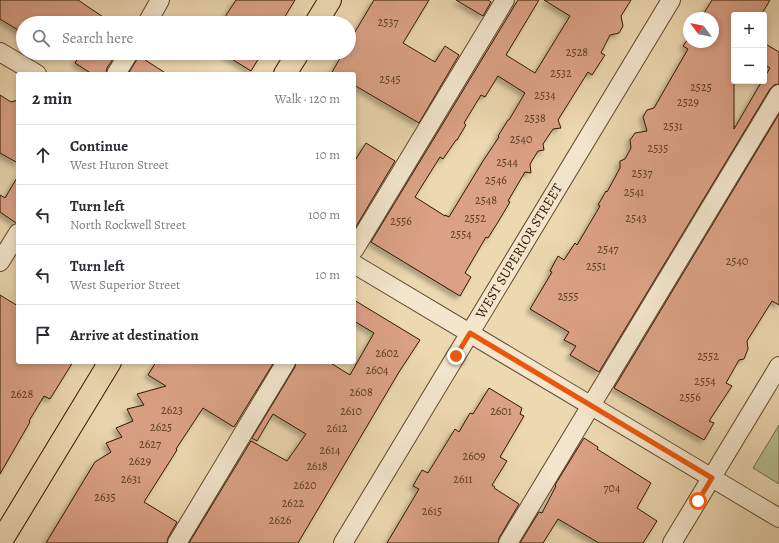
<!DOCTYPE html>
<html lang="en">
<head>
<meta charset="utf-8">
<style>
  :root { --surface:#fff; --page:#f7f7f7; --text:#2b2b33; --muted:#7c7c81; --line:#e1e1e2 }
  body { margin:0; font-family:Alegreya,serif; background:var(--page); color:var(--text) }
  .controls { position:absolute; right:12px; top:12px; display:grid; overflow:hidden; border-radius:4px; box-shadow:0 2px 6px #0003 }
  .controls button { width:36px; height:36px; display:grid; place-items:center; padding:0; border:0; border-bottom:1px solid var(--line); background:var(--surface); color:var(--text); font:20px sans-serif }
  .compass { position:absolute; left:683px; top:12px; width:36px; height:36px; border-radius:50%; background:var(--surface); box-shadow:0 2px 6px #0003; rotate:302deg }
  .stop { position:absolute; width:12px; height:12px; margin:-9px; border:3px solid #ea580c; border-radius:50%; background:#fff }
  .stop.end { background:#ea580c; border-color:#fff; box-shadow:0 1px 4px #0008 }
  .list { margin:0; padding:0; list-style:none }
  h2 { display:flex; justify-content:space-between; align-items:center; height:52px; margin:0; padding:0 16px; font-size:17px }
  h2 small { font-size:13px; font-weight:400; color:var(--muted) }
  .list li { display:grid; grid-template-columns:26px 1fr auto; gap:12px; align-items:center; box-sizing:border-box; height:60px; padding:0 16px; border-top:1px solid var(--line) }
  .list b { display:block; font-size:15px; white-space:nowrap }
  .list p { margin:0; font-size:13px; white-space:nowrap; color:var(--muted) }
  .list em { font-size:13px; font-style:normal; color:var(--muted) }
  .icon { flex:none; width:22px; height:22px; fill:none; stroke:currentColor; stroke-width:2; stroke-linecap:round; stroke-linejoin:round }
  .map { position:relative; flex:none; width:779px; height:543px; overflow:hidden }
  .search { position:absolute; background:var(--surface); box-shadow:0 2px 6px #0003; left:16px; top:16px; width:340px; height:44px; display:flex; align-items:center; gap:10px; box-sizing:border-box; padding:0 14px; border-radius:22px; color:var(--muted); font-size:15px }
  .panel { position:absolute; background:var(--surface); box-shadow:0 2px 6px #0003; left:16px; top:72px; width:340px; height:292px; border-radius:4px }
  .map>svg:first-child { display:block }
  .green { fill:#b7bf8c; stroke:#746b46 }
  .building { fill:#dba186; stroke:#311700; fill-rule:evenodd; filter:url(#shadow) }
  .lines { fill:none; stroke-linecap:round; stroke-linejoin:round }
  .minor-casing { stroke:#60472c; stroke-width:20 }
  .major-casing { stroke:#311700; stroke-width:24 }
  .minor { stroke:#f3e6cc; stroke-width:18 }
  .major { stroke:#ecd8b1; stroke-width:22 }
  .route { stroke:#ea580c; stroke-width:5 }
  .labels { text-anchor:middle; dominant-baseline:central; stroke-width:3; stroke-linejoin:round; paint-order:stroke }
  .number-label { font-size:12px; fill:#5c3a22 }
  .street-label { font-size:14px; fill:#311700; stroke:#f3e6cc }
</style>
</head>
<body>
<div class="map">
<svg width="779" height="543" viewBox="0 0 779 543">
  <defs>
    <filter id="shadow"><feDropShadow dx="-3.5" dy="3.5" stdDeviation="2" flood-color="#0004"/></filter>
  </defs>
  <rect width="100%" height="100%" fill="#ecd8b1"/>
  <filter id="stains"><feTurbulence type="fractalNoise" baseFrequency=".005" numOctaves="4"/><feColorMatrix values="0 0 0 0 .2 0 0 0 0 .09 0 0 0 0 .02 0 0 0 .5 -.17"/></filter>
  <radialGradient id="worn" r=".72"><stop offset=".6" stop-color="#630" stop-opacity="0"/><stop offset="1" stop-color="#630" stop-opacity=".3"/></radialGradient>
  <path class="green" d="M 779,425 L 779,484 L 753,468 Z"/>
  <g class="building">
    <path d="M 0,0 L 78,0 L 112,23 L 23,23 L 23,33 L 0,19 Z"/>
    <path d="M 236,0 L 295,0 L 281,23 L 221,23 Z"/>
    <path d="M 374,0 L 429,0 L 403,43 L 435,62 L 445,46 L 459,55 L 419,123 L 354,85 L 354,74 L 331,74 L 343,53 L 349,53 L 349,42 Z"/>
    <path d="M 456,0 L 488,0 L 491,2 L 483,16 Z"/>
    <path d="M 518,0 L 539,0 L 506,55 L 535,73 L 570,16 L 544,0 L 631,0 L 621,16 L 623,26 L 619,33 L 610,35 L 601,53 L 605,55 L 592,75 L 588,72 L 558,120 L 561,128 L 553,129 L 543,144 L 544,150 L 538,151 L 530,164 L 531,173 L 525,172 L 508,201 L 510,202 L 498,222 L 488,238 L 486,237 L 465,273 L 471,277 L 460,296 L 371,242 ZM 498,76 L 525,93 L 509,120 L 508,120 L 498,136 L 499,137 L 483,161 L 449,217 L 445,215 L 445,216 L 415,197 L 440,157 L 443,159 L 456,140 L 457,140 L 466,125 L 464,123 L 481,95 L 485,97 Z"/>
    <path d="M 712,0 L 770,0 L 761,15 L 734,15 L 734,129 L 762,81 L 764,81 L 764,78 L 770,68 L 764,64 L 764,43 L 779,52 L 779,84 L 774,85 L 770,89 L 599,372 L 570,355 L 576,346 L 564,340 L 569,332 L 530,309 L 552,272 L 550,271 L 558,256 L 564,260 L 575,243 L 577,245 L 600,206 L 598,205 L 606,191 L 607,192 L 620,168 L 620,161 L 625,159 L 631,148 L 630,140 L 635,133 L 647,131 L 643,117 L 647,110 L 654,108 L 688,49 L 683,46 L 689,37 L 689,42 L 713,42 L 713,18 L 701,18 Z"/>
    <path d="M 81,53 L 117,53 L 107,68 L 106,74 L 92,74 L 75,63 Z"/>
    <path d="M 222,53 L 262,53 L 251,71 Z"/>
    <path d="M 139,56 L 167,74 L 128,74 Z"/>
    <path d="M 0,95 L 11,102 L 18,100 L 18,163 L 0,153 Z"/>
    <path d="M 779,114 L 779,305 L 772,301 L 747,341 L 748,349 L 744,359 L 739,360 L 726,383 L 732,386 L 709,421 L 714,423 L 704,440 L 614,388 Z"/>
    <path d="M 366,143 L 395,161 L 354,230 L 354,162 Z"/>
    <path d="M 18,176 L 18,223 L 16,223 L 0,212 L 0,195 L 5,198 Z"/>
    <path d="M 0,295 L 18,306 L 18,362 L 73,362 L 50,399 L 44,396 L 29,421 L 30,422 L 0,474 Z"/>
    <path d="M 354,300 L 420,340 L 399,372 L 298,543 L 189,543 L 251,441 L 287,461 L 306,434 L 273,414 L 257,441 L 252,438 L 295,367 L 296,362 L 329,362 L 350,375 L 374,333 L 354,321 Z"/>
    <path d="M 156,362 L 274,362 L 234,427 L 203,408 L 176,449 L 177,450 L 144,502 L 177,522 L 168,538 L 167,543 L 46,543 L 95,462 L 111,452 L 106,443 L 122,437 L 116,428 L 133,421 L 127,409 L 144,405 L 137,394 L 166,386 L 148,375 Z"/>
    <path d="M 489,388 L 522,408 L 520,414 L 524,416 L 500,457 L 507,461 L 492,485 L 495,487 L 494,488 L 519,504 L 499,538 L 498,543 L 387,543 L 419,489 L 413,486 L 422,470 L 428,473 L 455,429 L 459,432 L 470,413 L 473,414 Z"/>
    <path d="M 584,438 L 598,447 L 597,449 L 651,483 L 637,508 L 657,521 L 643,543 L 599,543 L 558,519 L 543,543 L 520,543 L 539,512 L 542,513 L 556,486 L 555,485 Z"/>
  </g>
  <g class="lines">
    <g class="minor-casing">
      <g id="minor">
        <path d="M 147,23 L 160,0"/>
        <path d="M 0,52 L 37,74"/>
        <path d="M 116,74 L 129,53"/>
        <path d="M 354,250 L 505,0"/>
        <path d="M 0,262 L 18,233"/>
        <path d="M 354,264 L 779,518"/>
        <path d="M 177,543 L 286,362"/>
        <path d="M 343,543 L 671,0"/>
        <path d="M 508,543 L 779,94"/>
        <path d="M 672,543 L 779,366"/>
      </g>
    </g>
    <g class="major-casing">
      <g id="major">
        <path d="M 316,23 L 330,0"/>
        <path d="M 285,74 L 298,53"/>
        <path d="M 0,543 L 110,362"/>
      </g>
    </g>
    <use href="#minor" class="minor"/>
    <use href="#major" class="major"/>
  </g>
  <g class="lines">
    <path class="route" d="M 456,356 L 470,333 L 712,478 L 698,501"/>
  </g>
  <g class="labels">
    <g class="number-label">
      <text x="388" y="22">2537</text>
      <text x="577" y="52">2528</text>
      <text x="561" y="73">2532</text>
      <text x="390" y="79">2545</text>
      <text x="701" y="87">2525</text>
      <text x="545" y="95">2534</text>
      <text x="688" y="102">2529</text>
      <text x="535" y="118">2538</text>
      <text x="673" y="126">2531</text>
      <text x="521" y="139">2540</text>
      <text x="658" y="148">2535</text>
      <text x="507" y="162">2544</text>
      <text x="642" y="173">2537</text>
      <text x="496" y="180">2546</text>
      <text x="634" y="192">2541</text>
      <text x="486" y="200">2548</text>
      <text x="475" y="218">2552</text>
      <text x="636" y="218">2543</text>
      <text x="401" y="221">2556</text>
      <text x="461" y="234">2554</text>
      <text x="608" y="249">2547</text>
      <text x="737" y="261">2540</text>
      <text x="596" y="266">2551</text>
      <text x="568" y="296">2555</text>
      <text x="387" y="353">2602</text>
      <text x="708" y="356">2552</text>
      <text x="377" y="370">2604</text>
      <text x="705" y="381">2554</text>
      <text x="361" y="392">2608</text>
      <text x="22" y="394">2628</text>
      <text x="690" y="397">2556</text>
      <text x="172" y="410">2623</text>
      <text x="351" y="411">2610</text>
      <text x="501" y="411">2601</text>
      <text x="161" y="427">2625</text>
      <text x="337" y="428">2612</text>
      <text x="150" y="444">2627</text>
      <text x="330" y="450">2614</text>
      <text x="474" y="456">2609</text>
      <text x="140" y="461">2629</text>
      <text x="317" y="466">2618</text>
      <text x="131" y="479">2631</text>
      <text x="463" y="479">2611</text>
      <text x="305" y="485">2620</text>
      <text x="612" y="488">704</text>
      <text x="105" y="497">2635</text>
      <text x="293" y="503">2622</text>
      <text x="432" y="511">2615</text>
      <text x="280" y="520">2626</text>
    </g>
    <g class="street-label">
      <text transform="translate(519 251) rotate(-59)">WEST SUPERIOR STREET</text>
    </g>
  </g>
  <rect width="100%" height="100%" filter="url(#stains)"/>
  <rect width="100%" height="100%" fill="url(#worn)"/>
</svg>
<div class="controls">
<button>+</button>
<button>−</button>
</div>
<svg class="compass" viewBox="-18 -18 36 36"><path d="M0-13l5 13h-10z" fill="#e53935"/><path d="M0 13l5-13h-10z" fill="#7c7c81"/></svg>
<div class="stop" style="left:698px;top:501px"></div>
<div class="stop end" style="left:456px;top:356px"></div>
<div class="search"><svg class="icon" aria-label="search" viewBox="0 0 24 24"><circle cx="10" cy="10" r="6"/><path d="M15 15l6 6"/></svg>Search here</div>
<section class="panel">
<h2>2 min<small>Walk · 120 m</small></h2>
<ul class="list">
<li><svg class="icon" aria-label="ahead" viewBox="0 0 24 24"><path d="M12 20V5M6 11l6-6 6 6"/></svg><div><b>Continue</b><p>West Huron Street</p></div><em>10 m</em></li>
<li><svg class="icon" aria-label="left" viewBox="0 0 24 24"><path d="M17 20v-9H6M10 6l-5 5 5 5"/></svg><div><b>Turn left</b><p>North Rockwell Street</p></div><em>100 m</em></li>
<li><svg class="icon" aria-label="left" viewBox="0 0 24 24"><path d="M17 20v-9H6M10 6l-5 5 5 5"/></svg><div><b>Turn left</b><p>West Superior Street</p></div><em>10 m</em></li>
<li><svg class="icon" aria-label="arrive" viewBox="0 0 24 24"><path d="M6 21V4h12l-3 4 3 4H6"/></svg><div><b>Arrive at destination</b></div></li>
</ul>
</section>
</div>
</body>
</html>
